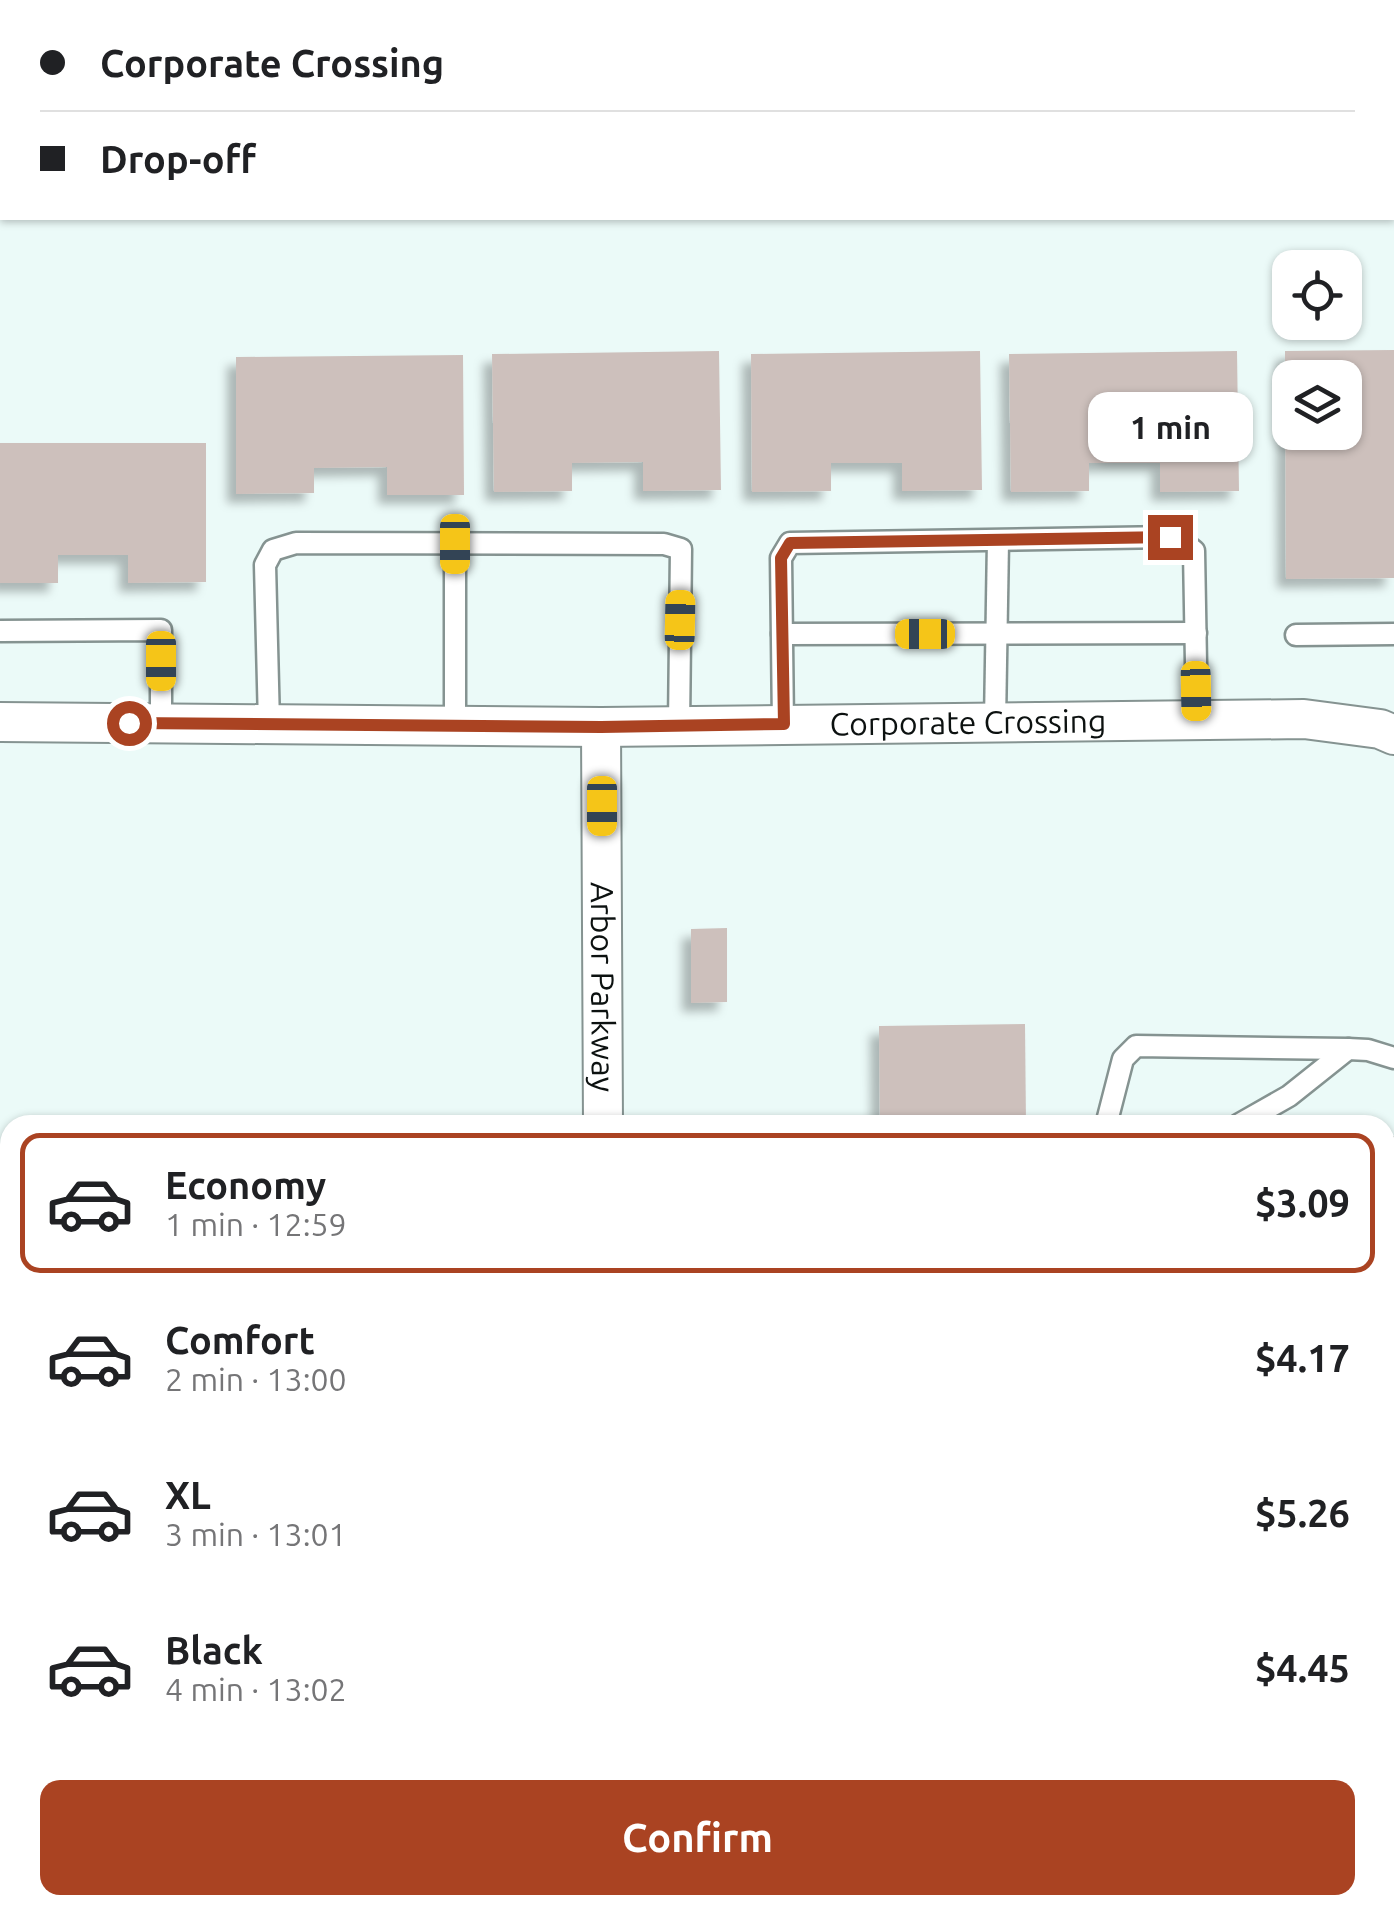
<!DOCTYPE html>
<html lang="en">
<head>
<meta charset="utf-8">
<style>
  :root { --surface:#fff; --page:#f6f6f6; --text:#202124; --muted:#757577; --line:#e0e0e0; --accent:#aa4322 }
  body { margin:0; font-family:Ubuntu,sans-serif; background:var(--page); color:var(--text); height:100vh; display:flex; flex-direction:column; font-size:38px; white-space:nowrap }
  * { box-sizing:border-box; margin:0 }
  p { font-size:32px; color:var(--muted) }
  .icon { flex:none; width:55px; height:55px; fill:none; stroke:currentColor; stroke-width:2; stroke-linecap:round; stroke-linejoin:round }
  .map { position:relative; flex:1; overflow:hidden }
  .sheet { position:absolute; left:0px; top:1115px; width:1395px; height:800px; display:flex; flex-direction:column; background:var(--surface); border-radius:30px 30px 0 0; box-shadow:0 2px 8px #0004 }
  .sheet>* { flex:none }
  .guide { position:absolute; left:0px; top:0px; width:1395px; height:220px; box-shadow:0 2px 8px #0004; display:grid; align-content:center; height:220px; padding:0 40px; background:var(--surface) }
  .fabs { position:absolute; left:1272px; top:250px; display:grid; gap:20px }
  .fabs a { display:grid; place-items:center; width:90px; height:90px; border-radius:20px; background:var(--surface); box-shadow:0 2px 8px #0004; font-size:50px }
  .end { position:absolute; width:45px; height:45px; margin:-22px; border:12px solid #aa4322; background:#fff; box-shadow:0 0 0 5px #fff }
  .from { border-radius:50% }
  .bubble { position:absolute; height:70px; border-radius:20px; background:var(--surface); box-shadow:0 2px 8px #0004; font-size:32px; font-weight:600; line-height:70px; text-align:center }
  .car { position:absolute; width:30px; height:60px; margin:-30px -15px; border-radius:12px; box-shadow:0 0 8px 2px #0007; background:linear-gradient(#f5c518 24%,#345 0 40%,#f5c518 0 76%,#345 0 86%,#f5c518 0) }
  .guide b { display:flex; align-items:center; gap:35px; height:95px; font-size:38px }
  .guide b+b { border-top:2px solid var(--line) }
  .guide i { width:25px; height:25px; background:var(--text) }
  ul { padding:18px 0 0; list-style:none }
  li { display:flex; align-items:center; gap:30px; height:140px; margin:0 20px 15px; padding:0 20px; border:5px solid transparent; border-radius:20px }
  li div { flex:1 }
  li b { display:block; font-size:38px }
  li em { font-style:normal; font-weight:600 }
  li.selected { border-color:var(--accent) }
  li>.icon { width:90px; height:90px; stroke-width:1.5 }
  .action { display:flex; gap:20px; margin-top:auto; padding:20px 40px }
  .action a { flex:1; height:115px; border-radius:20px; background:var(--accent); color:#fff; font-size:40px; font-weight:600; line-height:115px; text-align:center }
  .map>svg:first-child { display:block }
</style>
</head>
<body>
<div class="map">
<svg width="1394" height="1915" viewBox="0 0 1394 1915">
  <defs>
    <filter id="shadow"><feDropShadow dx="-9" dy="9" stdDeviation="5" flood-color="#0004"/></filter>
  </defs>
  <rect width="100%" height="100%" fill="#ebfaf8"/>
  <polygon fill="#81b5af" points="1385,1790 1394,1790 1394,1915 1322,1915 1322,1905 1385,1905"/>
  <g fill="#cdc0bc" fill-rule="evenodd" filter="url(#shadow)">
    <path d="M1394 350V578L1286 579 1285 351ZM1290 378H1345V432H1290Z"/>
    <polygon points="719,351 721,490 643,491 643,462 572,463 572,491 494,492 492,354"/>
    <polygon points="980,351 982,490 902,491 902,463 831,463 831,491 752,492 751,354"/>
    <polygon points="1237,351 1239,491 1160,492 1160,463 1089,463 1089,491 1011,492 1009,354"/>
    <polygon points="463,355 464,495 387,495 387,467 314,468 314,493 236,494 236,357"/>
    <polygon points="0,443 206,443 206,582 128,583 128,555 58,555 58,583 0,583"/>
    <polygon points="727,928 727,1002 691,1003 691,929"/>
    <polygon points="1025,1024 1026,1125 880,1125 879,1026"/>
    <rect x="1385" y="1642" width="9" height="70"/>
  </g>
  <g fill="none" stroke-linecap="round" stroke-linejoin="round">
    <defs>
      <g id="lane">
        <polyline points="0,631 161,630 161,723"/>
        <polyline points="782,634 1196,633"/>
        <polyline points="1296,635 1394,634"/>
        <polyline points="995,722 998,541"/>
        <polyline points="269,724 265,565 273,550 296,543 664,544 681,549 679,726"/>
        <polyline points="455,725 455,544"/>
        <polyline points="783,725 781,558 790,543 1170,537 1183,542 1194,551 1197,720"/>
        <polyline points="1106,1125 1123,1059 1136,1046 1348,1049 1368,1050 1394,1058"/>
        <polyline points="1238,1125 1289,1096 1348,1049"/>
        <polyline points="1385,1459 1394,1458"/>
        <polyline points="1385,1568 1394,1568"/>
      </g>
      <g id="street">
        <path id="s1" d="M0 722 601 727 1304 719 1380 729 1394 735"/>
        <path id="s2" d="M601 727 603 1125"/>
      </g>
      <g id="secondary">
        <polyline points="1385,1185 1394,1166"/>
        <polyline points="1385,1311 1394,1311"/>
        <polyline points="0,1660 10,1654"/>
      </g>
    </defs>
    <use href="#lane" stroke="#859391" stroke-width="25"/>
    <use href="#street" stroke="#859391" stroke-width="42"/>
    <use href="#secondary" stroke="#859391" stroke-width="60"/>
    <use href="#lane" stroke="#fff" stroke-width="20"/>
    <use href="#street" stroke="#fff" stroke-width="38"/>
    <use href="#secondary" stroke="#fff" stroke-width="55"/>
  </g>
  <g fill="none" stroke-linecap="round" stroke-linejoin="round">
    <polyline stroke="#aa4322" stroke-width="12" points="129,723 601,727 784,724 781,558 790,543 1170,537"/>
  </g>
  <g text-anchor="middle" stroke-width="8" stroke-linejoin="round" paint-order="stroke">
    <g font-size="32" fill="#0c1110" stroke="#fff">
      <text dy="11" stroke="none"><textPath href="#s1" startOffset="968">Corporate Crossing</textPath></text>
      <text dy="11" stroke="none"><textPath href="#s2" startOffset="260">Arbor Parkway</textPath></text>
    </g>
  </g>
</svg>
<div class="fabs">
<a><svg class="icon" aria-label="locate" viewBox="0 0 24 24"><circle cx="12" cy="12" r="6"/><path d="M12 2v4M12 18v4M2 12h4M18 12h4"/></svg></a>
<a><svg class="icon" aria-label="layers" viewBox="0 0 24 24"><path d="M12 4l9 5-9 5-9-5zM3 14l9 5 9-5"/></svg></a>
</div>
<i class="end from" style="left:129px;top:723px"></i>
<i class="end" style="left:1170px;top:537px"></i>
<div class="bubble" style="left:1088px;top:392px;width:165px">1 min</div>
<i class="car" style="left:455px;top:544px;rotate:180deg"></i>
<i class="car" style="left:680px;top:620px;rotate:1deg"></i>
<i class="car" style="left:925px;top:634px;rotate:270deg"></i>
<i class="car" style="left:161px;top:661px;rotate:180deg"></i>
<i class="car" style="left:1196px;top:691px;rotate:179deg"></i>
<i class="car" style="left:602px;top:806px;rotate:180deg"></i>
<div class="guide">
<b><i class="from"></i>Corporate Crossing</b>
<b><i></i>Drop-off</b>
</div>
<section class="sheet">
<ul>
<li class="selected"><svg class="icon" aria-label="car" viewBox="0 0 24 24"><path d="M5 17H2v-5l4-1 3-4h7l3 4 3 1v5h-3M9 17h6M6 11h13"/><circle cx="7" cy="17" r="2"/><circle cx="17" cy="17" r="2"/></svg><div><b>Economy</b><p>1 min · 12:59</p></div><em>$3.09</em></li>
<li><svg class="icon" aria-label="car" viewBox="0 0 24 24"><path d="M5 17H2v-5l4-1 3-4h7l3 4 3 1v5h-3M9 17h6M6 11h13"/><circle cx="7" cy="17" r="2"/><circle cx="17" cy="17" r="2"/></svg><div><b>Comfort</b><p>2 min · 13:00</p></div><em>$4.17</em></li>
<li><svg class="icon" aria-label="car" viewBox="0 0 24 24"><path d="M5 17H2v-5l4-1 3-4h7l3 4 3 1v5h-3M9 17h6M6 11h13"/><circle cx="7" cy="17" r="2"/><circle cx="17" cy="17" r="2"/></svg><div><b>XL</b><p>3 min · 13:01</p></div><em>$5.26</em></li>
<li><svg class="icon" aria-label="car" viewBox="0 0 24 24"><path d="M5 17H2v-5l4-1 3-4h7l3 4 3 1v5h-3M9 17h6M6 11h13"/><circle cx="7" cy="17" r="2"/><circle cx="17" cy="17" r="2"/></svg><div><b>Black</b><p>4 min · 13:02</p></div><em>$4.45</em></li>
</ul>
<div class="action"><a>Confirm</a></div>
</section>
</div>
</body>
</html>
